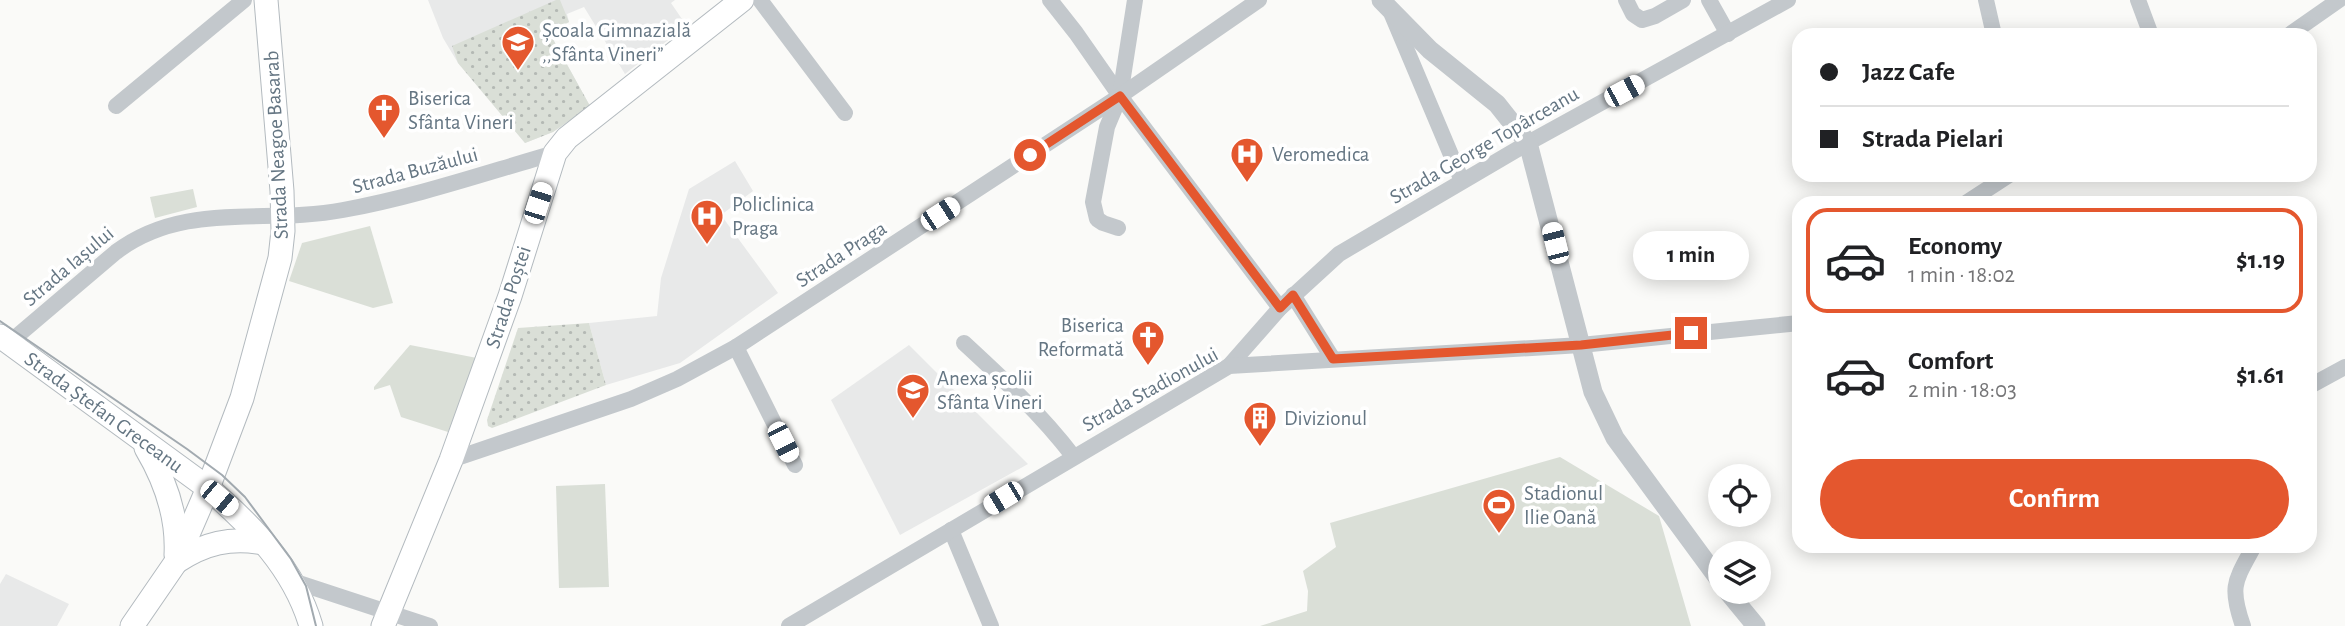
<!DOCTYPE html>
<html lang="en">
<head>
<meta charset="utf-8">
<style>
  :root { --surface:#fff; --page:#f6f6f6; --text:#202124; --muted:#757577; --line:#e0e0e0; --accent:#e4572e }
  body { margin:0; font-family:"Alegreya Sans",sans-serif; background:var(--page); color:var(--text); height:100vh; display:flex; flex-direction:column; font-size:26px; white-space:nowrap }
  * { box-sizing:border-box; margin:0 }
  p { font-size:23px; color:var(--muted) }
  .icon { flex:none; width:38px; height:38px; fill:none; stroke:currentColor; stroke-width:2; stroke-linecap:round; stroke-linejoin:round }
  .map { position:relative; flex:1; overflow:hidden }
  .details { position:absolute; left:1792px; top:196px; width:525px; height:357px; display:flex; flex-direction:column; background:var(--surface); border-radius:21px; box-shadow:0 4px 18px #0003 }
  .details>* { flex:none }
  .hud { position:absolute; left:1792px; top:28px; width:525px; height:154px; border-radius:21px; box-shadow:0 4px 18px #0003; display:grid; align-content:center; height:154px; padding:0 28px; background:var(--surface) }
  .tools { position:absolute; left:1708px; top:464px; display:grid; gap:14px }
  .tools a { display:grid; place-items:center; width:63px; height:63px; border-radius:50%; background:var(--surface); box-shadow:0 4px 18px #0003; font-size:35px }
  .end { position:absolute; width:32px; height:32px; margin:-16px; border:9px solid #e4572e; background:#fff; box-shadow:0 0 0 4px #fff }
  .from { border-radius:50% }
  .bubble { position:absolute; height:49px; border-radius:24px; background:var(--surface); box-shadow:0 4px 18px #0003; font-size:23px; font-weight:700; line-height:49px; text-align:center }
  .car { position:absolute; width:21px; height:42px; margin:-21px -10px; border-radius:9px; box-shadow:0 0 5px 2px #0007; background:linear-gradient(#fff 24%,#345 0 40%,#fff 0 76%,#345 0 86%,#fff 0) }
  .hud b { display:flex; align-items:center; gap:24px; height:66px; font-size:26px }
  .hud b+b { border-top:2px solid var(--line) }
  .hud i { width:18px; height:18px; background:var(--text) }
  ul { padding:12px 0 0; list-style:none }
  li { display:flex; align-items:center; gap:21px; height:105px; margin:0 14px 10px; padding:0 14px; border:4px solid transparent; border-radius:21px }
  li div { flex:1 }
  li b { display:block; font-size:26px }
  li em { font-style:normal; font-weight:700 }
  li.selected { border-color:var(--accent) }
  li>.icon { width:63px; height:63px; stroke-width:1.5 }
  .action { display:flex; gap:14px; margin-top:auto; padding:14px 28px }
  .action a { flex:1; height:80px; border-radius:42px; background:var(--accent); color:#fff; font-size:28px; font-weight:700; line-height:80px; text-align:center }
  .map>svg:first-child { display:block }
</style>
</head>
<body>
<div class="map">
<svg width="2345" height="626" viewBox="0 0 2345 626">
  <defs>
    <pattern id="park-dots" width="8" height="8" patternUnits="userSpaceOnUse" patternTransform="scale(1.75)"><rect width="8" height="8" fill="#dadfd7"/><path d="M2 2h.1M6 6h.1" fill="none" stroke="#b4b9b4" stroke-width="1.8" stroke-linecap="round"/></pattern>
  </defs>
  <rect width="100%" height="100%" fill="#fafaf8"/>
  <g fill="#e8e9e9">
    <polygon points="428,0 675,0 671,3 684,22 671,33 672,37 625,74 584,7 567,14 569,22 549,32 590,106 553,132 525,143 458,63 443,38"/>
    <polygon points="735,161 753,191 721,215 778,293 680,363 606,385 589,323 657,316 661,278 689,189"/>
    <polygon points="909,345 1028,464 900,535 831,400"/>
    <polygon points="6,574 69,604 57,626 0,626 0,584"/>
  </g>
  <g fill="url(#park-dots)">
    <polygon points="556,0 560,0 569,22 549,32 590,106 553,132 525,143 458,63 452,46"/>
    <polygon points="589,323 606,385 492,428 488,426 487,420 518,328"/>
  </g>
  <g fill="#dadfd7">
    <polygon points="193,189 197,207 155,218 150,197"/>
    <polygon points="370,226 393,303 373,308 289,281 302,243"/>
    <polygon points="410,345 477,358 448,432 401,417 390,385 374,390 374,387"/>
    <polygon points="1560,457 1659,516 1691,626 1260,626 1307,611 1308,591 1303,571 1336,547 1330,523"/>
    <polygon points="605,484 609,587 559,588 556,486"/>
  </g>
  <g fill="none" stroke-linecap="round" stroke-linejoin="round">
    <defs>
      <g id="secondary">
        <path d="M0 336 208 488C252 526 294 568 311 626"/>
        <path d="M146 448C165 480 178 517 176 555"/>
        <path d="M176 562C205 543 230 537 264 543"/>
        <polyline points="132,626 176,562 208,488 242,398 280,258 283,231 282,191 266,0"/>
        <polyline points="383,626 451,460 510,296 555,153 567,138 742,0"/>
      </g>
    </defs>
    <use href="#secondary" stroke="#b3babf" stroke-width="25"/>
    <g stroke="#c3c8cc" stroke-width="16">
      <polyline points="760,0 845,113"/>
      <polyline points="1050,0 1076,33 1120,96 1280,308"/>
      <polyline points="1626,0 1633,14 1642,20 1655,16 1683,0"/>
      <polyline points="1709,0 1728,34"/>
      <polyline points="1986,0 1994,35"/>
      <polyline points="2138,0 2151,35"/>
      <polyline points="1392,15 1462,181"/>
      <polyline points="2289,35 2339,0"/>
      <polyline points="116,106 244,0"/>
      <polyline points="1966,203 2009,175"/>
      <polyline points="1118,228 1103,223 1097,219 1093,202 1107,127 1120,96 1135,0"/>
      <polyline points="1293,295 1333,359"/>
      <path d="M10 342 116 252C185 200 266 225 343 210 415 197 485 173 555 153"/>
      <path d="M964 343C1003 379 1041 414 1073 456"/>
      <polyline points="736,347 795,465"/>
      <polyline points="1229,366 1280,308 1339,254 1528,143 1788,0"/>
      <polyline points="2310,386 2345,367"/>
      <polyline points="451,460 631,399 677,379 736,347 1120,96 1259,0"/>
      <polyline points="951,530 991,626"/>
      <polyline points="293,581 430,626"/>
      <polyline points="789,626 1229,366 1581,345 1799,323"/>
      <path d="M2243 626C2229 586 2235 581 2254 546"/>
    </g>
    <g stroke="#c3c8cc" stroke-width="19">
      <polyline points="1381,0 1430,50 1497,104 1528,143 1593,392 1615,438 1720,581"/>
      <polyline points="1728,592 1756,626"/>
    </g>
    <use href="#secondary" stroke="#fff" stroke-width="23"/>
    <polyline stroke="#a2aab0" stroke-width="2" points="0,321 187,449 222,475 245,497 291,559 306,586 316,626"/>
  </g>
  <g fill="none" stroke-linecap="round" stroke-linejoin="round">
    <polyline stroke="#e4572e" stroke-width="9" points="1030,155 1120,96 1280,308 1293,295 1333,359 1581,345 1691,333"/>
  </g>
  <defs>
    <symbol id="school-pin" viewBox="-11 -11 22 30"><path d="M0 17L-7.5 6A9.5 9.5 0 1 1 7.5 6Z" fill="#e4572e" stroke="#fff"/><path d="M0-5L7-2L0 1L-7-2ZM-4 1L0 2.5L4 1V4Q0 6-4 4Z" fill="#fff"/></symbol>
    <symbol id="church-pin" viewBox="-11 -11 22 30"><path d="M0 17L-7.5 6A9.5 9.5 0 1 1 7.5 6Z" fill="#e4572e" stroke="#fff"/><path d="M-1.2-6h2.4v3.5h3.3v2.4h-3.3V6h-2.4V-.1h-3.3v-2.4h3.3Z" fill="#fff"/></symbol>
    <symbol id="hospital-pin" viewBox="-11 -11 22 30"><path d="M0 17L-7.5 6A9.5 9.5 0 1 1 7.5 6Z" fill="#e4572e" stroke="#fff"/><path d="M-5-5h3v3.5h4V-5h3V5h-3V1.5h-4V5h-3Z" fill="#fff"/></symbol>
    <symbol id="building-pin" viewBox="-11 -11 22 30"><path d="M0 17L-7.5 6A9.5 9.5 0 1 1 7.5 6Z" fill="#e4572e" stroke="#fff"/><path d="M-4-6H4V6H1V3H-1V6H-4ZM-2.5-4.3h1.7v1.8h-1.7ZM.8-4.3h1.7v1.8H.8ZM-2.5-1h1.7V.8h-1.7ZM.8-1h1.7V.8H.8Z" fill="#fff"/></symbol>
    <symbol id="stadium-pin" viewBox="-11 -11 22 30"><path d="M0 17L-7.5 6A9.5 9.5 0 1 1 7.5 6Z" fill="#e4572e" stroke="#fff"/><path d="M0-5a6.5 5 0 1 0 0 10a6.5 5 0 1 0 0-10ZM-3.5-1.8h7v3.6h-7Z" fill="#fff"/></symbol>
  </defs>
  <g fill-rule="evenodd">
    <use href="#school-pin" x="499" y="23" width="38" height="52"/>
    <use href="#church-pin" x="365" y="91" width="38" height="52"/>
    <use href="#hospital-pin" x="1228" y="135" width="38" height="52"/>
    <use href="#hospital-pin" x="688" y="197" width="38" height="52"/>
    <use href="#church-pin" x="1129" y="318" width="38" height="52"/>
    <use href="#school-pin" x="894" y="371" width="38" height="52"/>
    <use href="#building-pin" x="1241" y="399" width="38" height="52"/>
    <use href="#stadium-pin" x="1480" y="486" width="38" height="52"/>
  </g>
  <g text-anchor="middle" stroke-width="7" stroke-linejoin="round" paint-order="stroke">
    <g font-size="21" fill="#657683" stroke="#fff" text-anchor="start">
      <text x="542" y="37">Școala Gimnazială<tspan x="542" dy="24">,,Sfânta Vineri”</tspan></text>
      <text x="408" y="105">Biserica<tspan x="408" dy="24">Sfânta Vineri</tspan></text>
      <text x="1272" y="161">Veromedica</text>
      <text x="732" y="211">Policlinica<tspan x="732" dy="24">Praga</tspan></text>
      <text x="1124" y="332" text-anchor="end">Biserica<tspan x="1124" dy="24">Reformată</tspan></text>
      <text x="937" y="385">Anexa școlii<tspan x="937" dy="24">Sfânta Vineri</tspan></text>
      <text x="1284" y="425">Divizionul</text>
      <text x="1524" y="500">Stadionul<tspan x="1524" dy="24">Ilie Oană</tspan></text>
    </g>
    <g font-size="21" fill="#657683" stroke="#fff">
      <text transform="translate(276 145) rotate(-93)" y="7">Strada Neagoe Basarab</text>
      <text transform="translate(1484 145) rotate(-30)" y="7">Strada George Topârceanu</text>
      <text transform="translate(415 170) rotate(-15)" y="7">Strada Buzăului</text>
      <text transform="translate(841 254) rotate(-33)" y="7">Strada Praga</text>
      <text transform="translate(68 266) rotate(-40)" y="7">Strada Iașului</text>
      <text transform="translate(508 297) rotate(-72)" y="7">Strada Poștei</text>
      <text transform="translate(1150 389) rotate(-29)" y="7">Strada Stadionului</text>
      <text transform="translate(104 412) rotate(36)" y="7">Strada Ștefan Greceanu</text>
    </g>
  </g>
</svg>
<div class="tools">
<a><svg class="icon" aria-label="locate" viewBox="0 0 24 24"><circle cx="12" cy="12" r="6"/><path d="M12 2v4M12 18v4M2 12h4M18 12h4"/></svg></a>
<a><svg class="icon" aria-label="layers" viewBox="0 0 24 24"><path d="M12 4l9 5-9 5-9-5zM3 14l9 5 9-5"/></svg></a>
</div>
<i class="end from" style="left:1030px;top:155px"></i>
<i class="end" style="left:1691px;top:333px"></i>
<div class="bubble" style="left:1633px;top:231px;width:116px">1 min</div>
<i class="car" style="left:1624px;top:91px;rotate:62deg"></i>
<i class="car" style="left:538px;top:203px;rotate:18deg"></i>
<i class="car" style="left:940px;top:214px;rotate:57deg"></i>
<i class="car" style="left:1555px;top:243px;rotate:346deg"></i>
<i class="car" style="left:783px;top:442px;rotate:153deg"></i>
<i class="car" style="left:219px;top:498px;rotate:130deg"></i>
<i class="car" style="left:1003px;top:498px;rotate:239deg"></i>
<div class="hud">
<b><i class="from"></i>Jazz Cafe</b>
<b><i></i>Strada Pielari</b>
</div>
<section class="details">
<ul>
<li class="selected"><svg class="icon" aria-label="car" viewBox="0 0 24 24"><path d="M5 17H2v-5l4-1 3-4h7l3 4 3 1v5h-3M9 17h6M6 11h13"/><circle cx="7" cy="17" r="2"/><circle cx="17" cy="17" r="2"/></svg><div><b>Economy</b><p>1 min · 18:02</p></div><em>$1.19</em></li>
<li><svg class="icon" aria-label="car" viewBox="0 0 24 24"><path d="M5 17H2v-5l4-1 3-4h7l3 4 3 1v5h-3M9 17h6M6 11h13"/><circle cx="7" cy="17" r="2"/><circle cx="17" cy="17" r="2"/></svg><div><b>Comfort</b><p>2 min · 18:03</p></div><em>$1.61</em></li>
</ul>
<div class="action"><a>Confirm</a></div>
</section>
</div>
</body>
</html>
